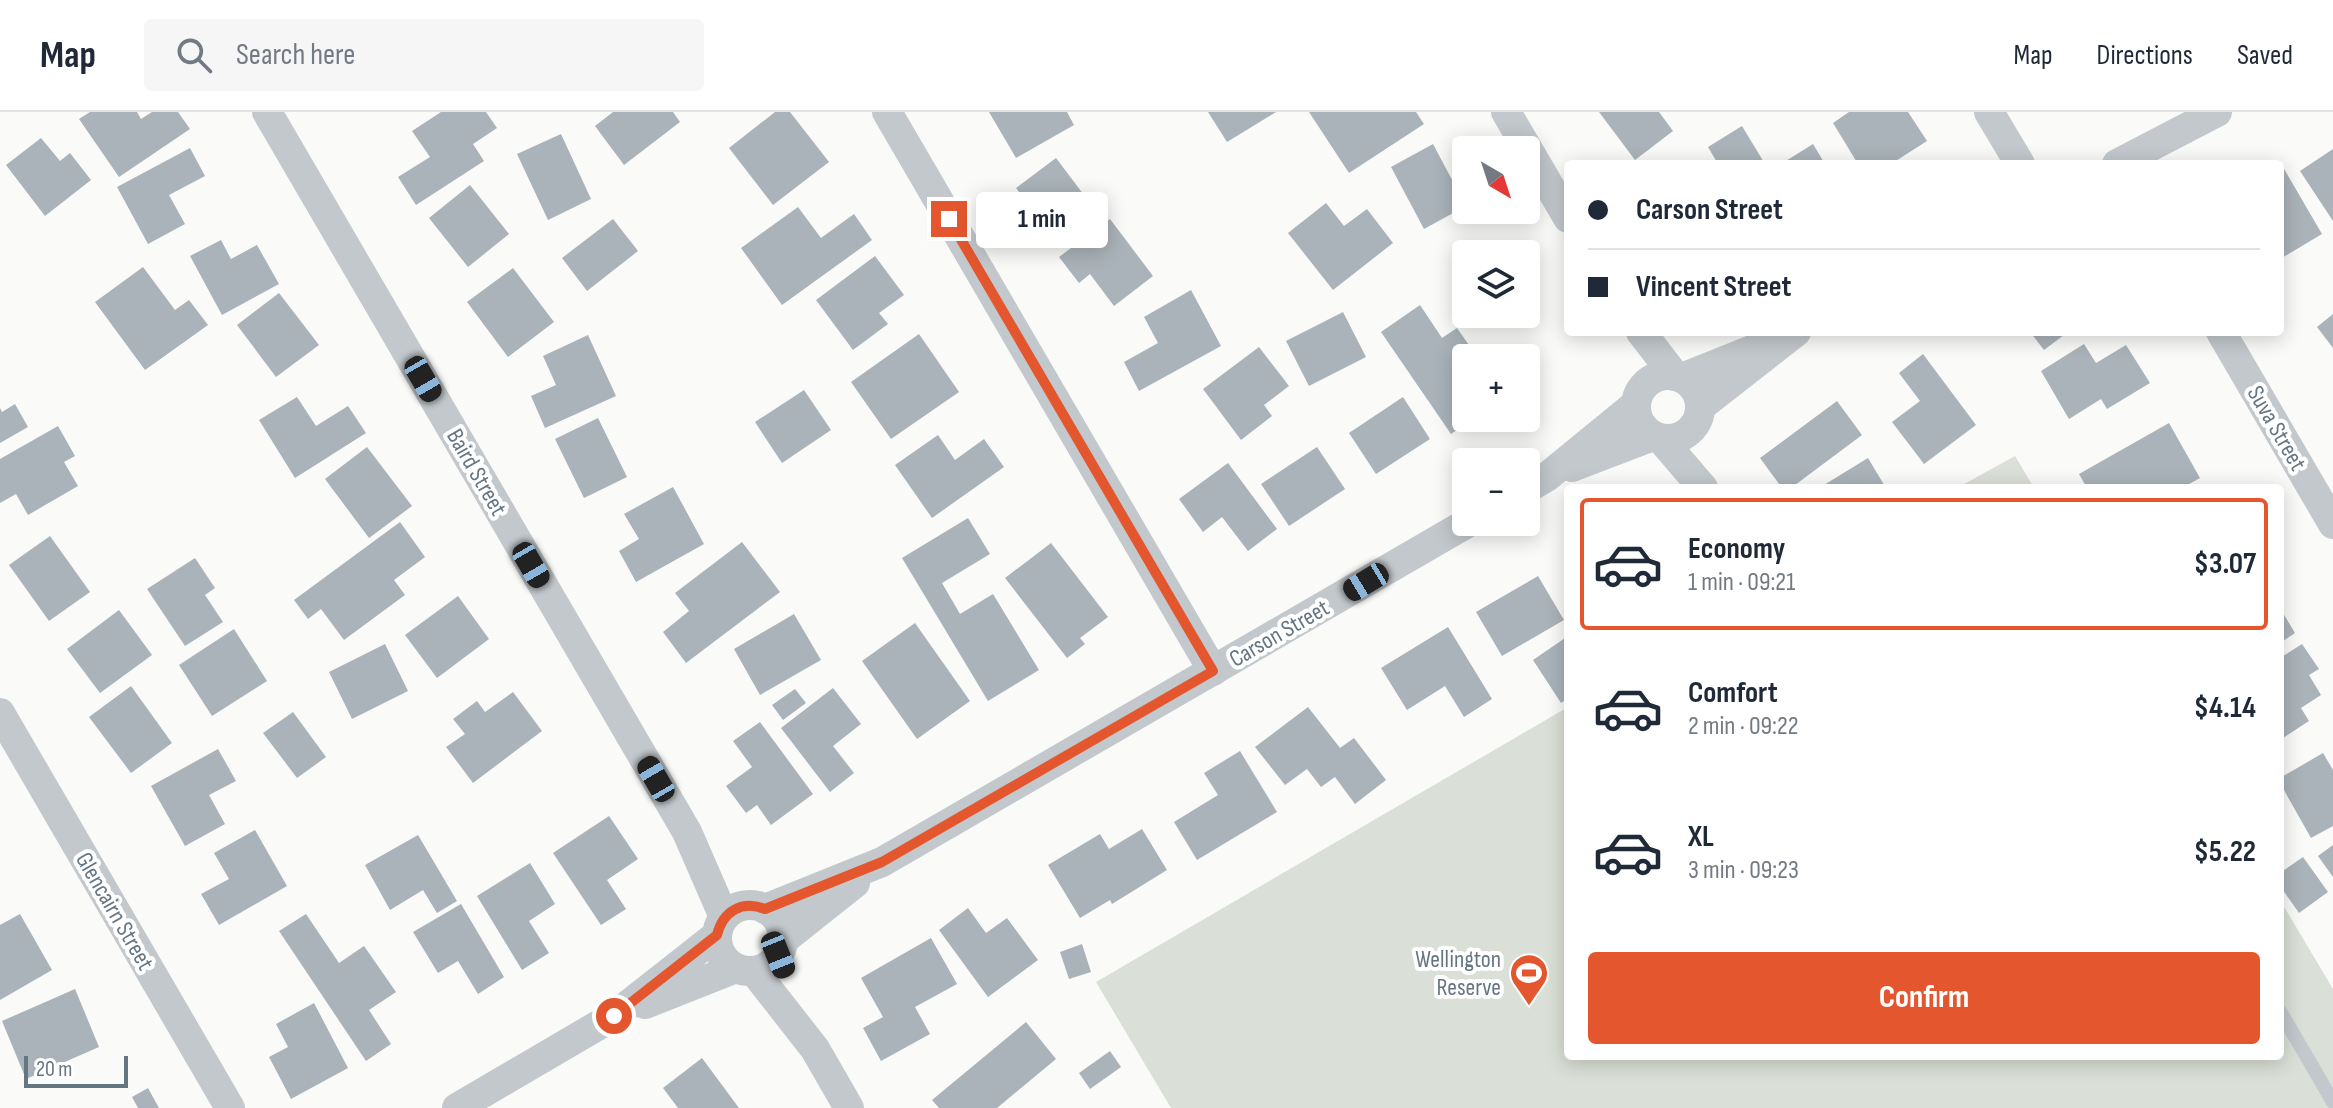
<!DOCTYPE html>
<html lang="en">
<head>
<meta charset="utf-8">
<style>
  :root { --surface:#fff; --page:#f6f6f7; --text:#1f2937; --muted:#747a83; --line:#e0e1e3; --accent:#e4572e }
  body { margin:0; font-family:"Sofia Sans Condensed",sans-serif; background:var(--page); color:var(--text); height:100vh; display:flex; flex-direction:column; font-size:30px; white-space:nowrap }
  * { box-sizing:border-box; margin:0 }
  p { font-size:26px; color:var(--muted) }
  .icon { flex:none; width:44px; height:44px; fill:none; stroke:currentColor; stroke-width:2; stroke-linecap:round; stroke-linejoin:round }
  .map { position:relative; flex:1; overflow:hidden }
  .drawer { position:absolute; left:1564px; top:372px; width:720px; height:576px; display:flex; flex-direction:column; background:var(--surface); border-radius:8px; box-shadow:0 4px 20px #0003 }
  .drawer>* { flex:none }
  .top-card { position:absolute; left:1564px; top:48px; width:720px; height:176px; border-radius:8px; box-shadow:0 4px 20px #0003; display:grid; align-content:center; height:176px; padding:0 24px; background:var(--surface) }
  .needle { width:52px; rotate:141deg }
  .tools { position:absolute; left:1452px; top:24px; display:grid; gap:16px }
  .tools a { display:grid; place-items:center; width:88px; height:88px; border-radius:8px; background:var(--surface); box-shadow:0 4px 20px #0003; font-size:40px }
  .scale { position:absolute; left:24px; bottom:20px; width:104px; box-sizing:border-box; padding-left:8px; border:4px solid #657683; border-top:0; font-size:22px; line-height:28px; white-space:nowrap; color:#657683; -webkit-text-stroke:6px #fff; paint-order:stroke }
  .end { position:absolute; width:36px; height:36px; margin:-18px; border:10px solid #e4572e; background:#fff; box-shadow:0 0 0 4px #fff }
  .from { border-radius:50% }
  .bubble { position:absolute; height:56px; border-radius:8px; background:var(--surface); box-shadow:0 4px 20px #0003; font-size:26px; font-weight:700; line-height:56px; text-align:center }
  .car { position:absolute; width:24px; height:48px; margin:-24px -12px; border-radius:10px; box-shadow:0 0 6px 2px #0007; background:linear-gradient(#222 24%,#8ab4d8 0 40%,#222 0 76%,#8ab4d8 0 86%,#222 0) }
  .top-card b { display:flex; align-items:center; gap:28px; height:76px; font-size:30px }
  .top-card b+b { border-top:2px solid var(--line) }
  .top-card i { width:20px; height:20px; background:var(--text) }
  ul { padding:14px 0 0; list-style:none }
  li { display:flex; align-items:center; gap:24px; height:132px; margin:0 16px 12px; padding:0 8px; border:4px solid transparent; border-radius:8px }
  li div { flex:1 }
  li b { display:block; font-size:30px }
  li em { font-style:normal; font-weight:700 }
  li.active { border-color:var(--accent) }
  li>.icon { width:72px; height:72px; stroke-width:1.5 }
  .cta { display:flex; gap:16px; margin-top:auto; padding:16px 24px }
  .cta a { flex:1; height:92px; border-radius:8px; background:var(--accent); color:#fff; font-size:32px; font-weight:700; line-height:92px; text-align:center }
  header { display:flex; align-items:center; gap:48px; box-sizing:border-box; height:112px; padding:0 40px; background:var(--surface); border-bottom:2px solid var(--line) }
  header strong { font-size:38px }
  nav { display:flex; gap:44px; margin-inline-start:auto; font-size:28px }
  .search { width:560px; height:72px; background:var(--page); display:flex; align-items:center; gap:20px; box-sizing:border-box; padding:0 28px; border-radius:8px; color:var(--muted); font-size:30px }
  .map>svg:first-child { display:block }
</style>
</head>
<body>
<header>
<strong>Map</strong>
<div class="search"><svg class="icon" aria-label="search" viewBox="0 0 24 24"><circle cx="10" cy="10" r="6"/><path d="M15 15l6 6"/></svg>Search here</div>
<nav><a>Map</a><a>Directions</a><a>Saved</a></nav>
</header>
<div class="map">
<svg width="2333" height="996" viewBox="0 0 2333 996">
  <rect width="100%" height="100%" fill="#fafaf8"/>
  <g fill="#dadfd7">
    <polygon points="2015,344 2034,376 1957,376"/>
    <polygon points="1568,595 1568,944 2280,944 2280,788 2333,877 2333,996 1171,996 1096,870"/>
  </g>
  <g fill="#aab3b9">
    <polygon points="90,0 137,0 141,7 152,0 178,0 190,17 119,65 79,7"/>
    <polygon points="441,0 486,0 497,16 473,32 484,49 416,93 398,65 430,45 412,19"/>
    <polygon points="613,0 673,0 680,10 624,53 595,14"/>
    <polygon points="775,0 790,0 829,50 773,93 729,36"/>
    <polygon points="989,0 1067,0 1074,13 1016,46"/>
    <polygon points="1208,0 1276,0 1227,30"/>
    <polygon points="1309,0 1416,0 1424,12 1349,61"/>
    <polygon points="1599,0 1659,0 1673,19 1635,48"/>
    <polygon points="1849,0 1908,0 1927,29 1891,52 1858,52 1833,11"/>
    <polygon points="1742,14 1765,52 1718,52 1708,35"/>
    <polygon points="561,22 591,87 548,108 517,42"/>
    <polygon points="41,26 60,49 70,41 91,68 45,104 6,53"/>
    <polygon points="1433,32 1466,94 1424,117 1391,55"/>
    <polygon points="1813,32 1825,52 1781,52"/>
    <polygon points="190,36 205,64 169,83 185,112 148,132 117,75"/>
    <polygon points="2333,37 2333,109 2300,59"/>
    <polygon points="1056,46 1096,99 1055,129 1016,76"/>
    <polygon points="2280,50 2322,122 2280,147"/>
    <polygon points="470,73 509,122 468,155 429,106"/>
    <polygon points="1326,91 1344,114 1367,97 1393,131 1333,178 1288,121"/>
    <polygon points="798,95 821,126 854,102 872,128 782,193 741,136"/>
    <polygon points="613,107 638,139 587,179 562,146"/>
    <polygon points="1110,107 1153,164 1114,194 1090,162 1079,171 1059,145"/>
    <polygon points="221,128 231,147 257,133 279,172 222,203 190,144"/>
    <polygon points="875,144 904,183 879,201 888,212 853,238 816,188"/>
    <polygon points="143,155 175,198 189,188 208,213 145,258 95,190"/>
    <polygon points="513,156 554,210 508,245 467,190"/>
    <polygon points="1191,178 1221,234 1139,279 1124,250 1158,231 1144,205"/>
    <polygon points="279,181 319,233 276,265 237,213"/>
    <polygon points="1420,193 1442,226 1457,216 1478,246 1466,246 1466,262 1453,271 1466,290 1466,306 1475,306 1451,322 1381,220"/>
    <polygon points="1343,200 1366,245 1309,274 1286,229"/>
    <polygon points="2333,202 2333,236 2317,215"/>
    <polygon points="2030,220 2068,220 2044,238"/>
    <polygon points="919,222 959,280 891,327 851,270"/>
    <polygon points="588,223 616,284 545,316 531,284 556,273 543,244"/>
    <polygon points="2084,232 2096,251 2126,233 2150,271 2107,297 2101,287 2069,307 2041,259"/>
    <polygon points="1259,235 1289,274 1264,293 1272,304 1241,328 1203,277"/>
    <polygon points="1923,242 1976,313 1924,352 1892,310 1920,289 1899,261"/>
    <polygon points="804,278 831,318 782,351 755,310"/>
    <polygon points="297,285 316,314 348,294 366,321 295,366 259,308"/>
    <polygon points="1403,285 1430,327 1376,362 1349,321"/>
    <polygon points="1837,289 1862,323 1791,376 1782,376 1760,346"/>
    <polygon points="15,292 28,315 0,331 0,296 2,300"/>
    <polygon points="598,306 627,365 584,386 555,327"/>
    <polygon points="2169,311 2200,366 2182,376 2087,376 2079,362"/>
    <polygon points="58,314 75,344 64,350 78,374 28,403 16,382 0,391 0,347"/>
    <polygon points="938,323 955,348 984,327 1004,355 932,406 895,353"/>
    <polygon points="367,335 412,394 369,426 325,367"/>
    <polygon points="1317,335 1345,377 1289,414 1261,372"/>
    <polygon points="1868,346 1886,376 1819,376"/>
    <polygon points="1228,351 1277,417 1248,439 1222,405 1203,420 1179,387"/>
    <polygon points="673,375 704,432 636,470 619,439 639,427 624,402"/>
    <polygon points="968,406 990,442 942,471 960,502 993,482 1039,558 988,589 902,446"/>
    <polygon points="400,410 425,445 394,468 405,483 344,528 321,497 308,507 294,488"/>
    <polygon points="50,424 90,480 49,509 9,453"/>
    <polygon points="742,430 780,480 686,551 663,520 689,499 675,481"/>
    <polygon points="1051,431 1108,505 1080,526 1085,532 1067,546 1005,466"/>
    <polygon points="195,446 215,476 205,483 223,510 185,534 147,477"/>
    <polygon points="1538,464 1564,508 1502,544 1476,500"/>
    <polygon points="458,484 489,527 437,566 405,523"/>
    <polygon points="2280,496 2295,521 2280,531"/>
    <polygon points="119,498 152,543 100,581 67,537"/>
    <polygon points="794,502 821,548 760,583 734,537"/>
    <polygon points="915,511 970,589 917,627 862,549"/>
    <polygon points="1448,515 1492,587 1464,605 1445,574 1407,598 1381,556"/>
    <polygon points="234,517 267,569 212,604 179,553"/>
    <polygon points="1568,524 1568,586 1561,591 1533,548"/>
    <polygon points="385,532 408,579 352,607 329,560"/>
    <polygon points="2302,532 2319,557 2309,563 2321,583 2301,596 2309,609 2280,628 2280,546"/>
    <polygon points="131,574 172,631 131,661 89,605"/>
    <polygon points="833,576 861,612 833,634 854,661 830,680 781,616"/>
    <polygon points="795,577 806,591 783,608 772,593"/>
    <polygon points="513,580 542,619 473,671 446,635 465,622 453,607 477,589 485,600"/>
    <polygon points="1308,595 1340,636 1354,626 1386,668 1355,692 1335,665 1321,675 1307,657 1285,673 1255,635"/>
    <polygon points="293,600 326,645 297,666 263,621"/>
    <polygon points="760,610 813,682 771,713 757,693 746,701 726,674 752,655 733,629"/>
    <polygon points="218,637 236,669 209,683 225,712 185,734 151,674"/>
    <polygon points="1240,639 1277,700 1197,748 1174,710 1218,683 1204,661"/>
    <polygon points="2323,641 2333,658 2333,714 2311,726 2280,671 2280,666"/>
    <polygon points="609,704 638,747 607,768 626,797 601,813 553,741"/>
    <polygon points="1142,717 1167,758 1112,792 1110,788 1080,806 1048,753 1100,722 1109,737"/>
    <polygon points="255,718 287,774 219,813 201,782 229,767 214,741"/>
    <polygon points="418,723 457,789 437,801 423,778 390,798 365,753"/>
    <polygon points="2333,733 2333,765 2318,744"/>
    <polygon points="2303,745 2328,780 2299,801 2280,774 2280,761"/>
    <polygon points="530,751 555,792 529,809 549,841 522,858 477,784"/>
    <polygon points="461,792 504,865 478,882 458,849 438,861 413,820"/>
    <polygon points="968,796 986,821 1007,806 1038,848 988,885 939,818"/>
    <polygon points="20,802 52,858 0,888 0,813"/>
    <polygon points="306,802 339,851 364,834 396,880 369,898 391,932 366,949 279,819"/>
    <polygon points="931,826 957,872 915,895 930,922 881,949 863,916 883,905 861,866"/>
    <polygon points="1082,832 1091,860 1069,867 1060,840"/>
    <polygon points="75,877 99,935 26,967 2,909"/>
    <polygon points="314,891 348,956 291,987 269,945 288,935 276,912"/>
    <polygon points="1026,910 1056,947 997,996 939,996 932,988"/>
    <polygon points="1110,939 1121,955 1090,977 1079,961"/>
    <polygon points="702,946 739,996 678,996 663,976"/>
    <polygon points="148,976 159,996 138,996 132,985"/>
  </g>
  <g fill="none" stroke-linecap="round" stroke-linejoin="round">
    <polyline stroke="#c3c8cc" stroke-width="14" points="2280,899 2333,990"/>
    <g stroke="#c3c8cc" stroke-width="30">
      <polyline points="267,0 687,720 724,805"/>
      <polyline points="887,0 1213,559"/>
      <polyline points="1506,0 1568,106"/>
      <polyline points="1989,0 2020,52"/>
      <polyline points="2117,52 2217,0"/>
      <polyline points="1641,220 1675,264"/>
      <polyline points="2221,220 2333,412"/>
      <circle cx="1668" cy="295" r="32"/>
      <polyline points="1682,266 1762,234"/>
      <polyline points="1700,295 1796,220"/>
      <polyline points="1661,327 1703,376"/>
      <polyline points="1572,355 1653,324"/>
      <polyline points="1526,377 1548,364 1636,292"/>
      <polyline points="0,601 230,996"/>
      <circle cx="750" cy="826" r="33"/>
      <polyline points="765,797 882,750 1469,410"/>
      <polyline points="782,829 855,771"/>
      <polyline points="754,859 815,937 849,996"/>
      <polyline points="645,892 736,856"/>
      <polyline points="457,996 614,904 717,823"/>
    </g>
  </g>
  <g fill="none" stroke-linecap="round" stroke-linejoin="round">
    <path stroke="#e4572e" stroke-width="10" d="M614 904 717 823C723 799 742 788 765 797L882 750 1213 559 949 107"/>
  </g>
  <defs>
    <symbol id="stadium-pin" viewBox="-11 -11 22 30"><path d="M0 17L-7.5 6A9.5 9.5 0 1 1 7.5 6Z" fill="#e4572e" stroke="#fff"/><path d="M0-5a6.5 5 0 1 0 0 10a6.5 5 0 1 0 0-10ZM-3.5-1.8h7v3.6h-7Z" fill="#fff"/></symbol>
  </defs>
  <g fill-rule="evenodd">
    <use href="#stadium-pin" x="1507" y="839" width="44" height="60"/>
  </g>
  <g text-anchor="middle" stroke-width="8" stroke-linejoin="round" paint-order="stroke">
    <g font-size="24" fill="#657683" stroke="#fff">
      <text transform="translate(2277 316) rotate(60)" y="8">Suva Street</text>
      <text transform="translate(477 360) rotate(60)" y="8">Baird Street</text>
      <text transform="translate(1279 521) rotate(-30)" y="8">Carson Street</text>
      <text transform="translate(115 799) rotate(60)" y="8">Glencairn Street</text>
    </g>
    <g font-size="24" fill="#657683" stroke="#fff" text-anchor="end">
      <text x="1501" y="855">Wellington<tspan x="1501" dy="28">Reserve</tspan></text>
    </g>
  </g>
</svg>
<div class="tools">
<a><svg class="needle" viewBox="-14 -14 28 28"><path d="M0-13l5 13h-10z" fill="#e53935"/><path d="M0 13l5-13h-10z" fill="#747a83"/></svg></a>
<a><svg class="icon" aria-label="layers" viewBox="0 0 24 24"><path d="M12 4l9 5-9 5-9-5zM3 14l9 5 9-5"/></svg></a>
<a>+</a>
<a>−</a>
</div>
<div class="scale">20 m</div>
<i class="end from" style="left:614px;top:904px"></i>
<i class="end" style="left:949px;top:107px"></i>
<div class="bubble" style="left:976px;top:80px;width:132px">1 min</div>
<i class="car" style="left:423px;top:267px;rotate:150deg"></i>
<i class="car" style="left:531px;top:453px;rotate:150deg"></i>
<i class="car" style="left:1366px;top:470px;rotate:239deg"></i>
<i class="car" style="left:656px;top:667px;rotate:330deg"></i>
<i class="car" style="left:778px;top:843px;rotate:158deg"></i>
<div class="top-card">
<b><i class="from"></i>Carson Street</b>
<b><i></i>Vincent Street</b>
</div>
<section class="drawer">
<ul>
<li class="active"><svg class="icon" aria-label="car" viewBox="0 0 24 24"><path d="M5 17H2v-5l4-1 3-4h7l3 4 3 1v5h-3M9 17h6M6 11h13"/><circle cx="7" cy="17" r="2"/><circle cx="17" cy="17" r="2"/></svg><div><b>Economy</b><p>1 min · 09:21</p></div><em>$3.07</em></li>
<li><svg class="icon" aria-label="car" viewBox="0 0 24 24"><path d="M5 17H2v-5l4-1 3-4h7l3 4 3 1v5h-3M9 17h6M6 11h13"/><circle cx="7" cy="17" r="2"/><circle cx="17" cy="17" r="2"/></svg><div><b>Comfort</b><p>2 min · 09:22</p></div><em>$4.14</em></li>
<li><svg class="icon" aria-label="car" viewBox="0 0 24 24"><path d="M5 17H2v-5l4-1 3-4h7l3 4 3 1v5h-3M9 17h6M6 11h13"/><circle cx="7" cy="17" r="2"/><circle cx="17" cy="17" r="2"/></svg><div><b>XL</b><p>3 min · 09:23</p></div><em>$5.22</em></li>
</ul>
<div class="cta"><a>Confirm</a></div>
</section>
</div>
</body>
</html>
